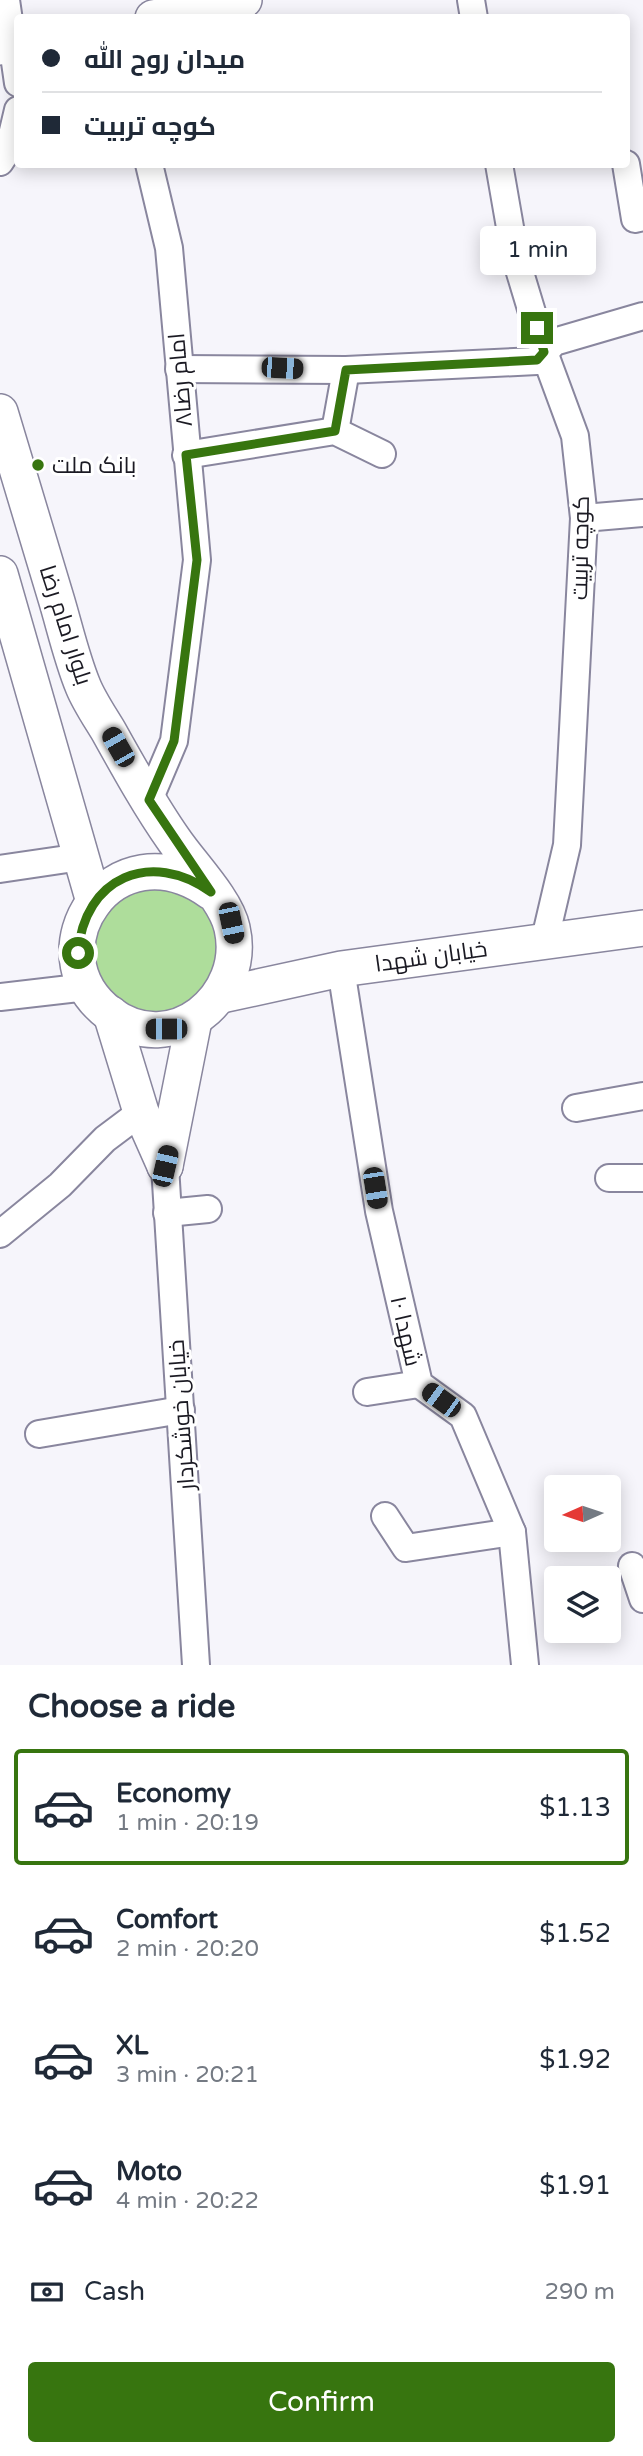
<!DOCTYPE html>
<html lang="en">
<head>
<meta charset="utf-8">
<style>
  :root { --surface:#fff; --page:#f2f2f3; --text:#1f2937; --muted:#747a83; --line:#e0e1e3; --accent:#37750f }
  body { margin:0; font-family:"Varela Round",Cairo,sans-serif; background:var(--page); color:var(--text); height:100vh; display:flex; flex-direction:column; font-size:26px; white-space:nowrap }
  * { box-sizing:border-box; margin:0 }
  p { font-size:23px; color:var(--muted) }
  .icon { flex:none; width:38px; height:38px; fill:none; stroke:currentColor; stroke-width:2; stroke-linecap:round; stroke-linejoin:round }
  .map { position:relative; height:1665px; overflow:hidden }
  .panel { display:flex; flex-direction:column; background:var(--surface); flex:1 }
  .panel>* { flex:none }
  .guide { position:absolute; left:14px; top:14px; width:616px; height:154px; border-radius:7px; box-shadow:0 4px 18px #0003; display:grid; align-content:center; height:154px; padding:0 28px; background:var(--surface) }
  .needle { width:46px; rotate:267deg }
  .buttons { position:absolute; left:544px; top:1475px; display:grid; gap:14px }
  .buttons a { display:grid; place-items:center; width:77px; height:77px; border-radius:7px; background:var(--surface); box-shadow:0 4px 18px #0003; font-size:35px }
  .end { position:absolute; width:32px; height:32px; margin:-16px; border:9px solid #37750f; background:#fff; box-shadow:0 0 0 4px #fff }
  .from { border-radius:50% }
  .bubble { position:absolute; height:49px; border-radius:7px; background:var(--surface); box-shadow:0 4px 18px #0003; font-size:23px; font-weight:600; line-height:49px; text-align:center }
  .car { position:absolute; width:21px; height:42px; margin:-21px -10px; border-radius:9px; box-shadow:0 0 5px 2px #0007; background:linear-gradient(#222 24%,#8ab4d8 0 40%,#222 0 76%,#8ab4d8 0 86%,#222 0) }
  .guide b { display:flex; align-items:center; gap:24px; height:66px; font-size:26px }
  .guide b+b { border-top:2px solid var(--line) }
  .guide i { width:18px; height:18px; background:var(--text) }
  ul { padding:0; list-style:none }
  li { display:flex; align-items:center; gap:21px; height:116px; margin:0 14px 10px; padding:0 14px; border:4px solid transparent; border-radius:7px }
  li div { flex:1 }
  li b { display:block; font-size:26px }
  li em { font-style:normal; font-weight:600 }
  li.active { border-color:var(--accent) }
  li>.icon { width:63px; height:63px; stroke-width:1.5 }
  h2 { padding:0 28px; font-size:32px; line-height:84px }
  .pay { display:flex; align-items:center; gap:18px; height:77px; padding:0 28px; font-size:26px }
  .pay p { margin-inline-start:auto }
  .primary-button { display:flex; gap:14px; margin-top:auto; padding:14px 28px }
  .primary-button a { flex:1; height:80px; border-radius:7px; background:var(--accent); color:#fff; font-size:28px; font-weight:600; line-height:80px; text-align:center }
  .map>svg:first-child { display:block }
</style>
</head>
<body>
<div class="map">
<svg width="643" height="1665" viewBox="0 0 643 1665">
  <rect width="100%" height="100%" fill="#f6f5fb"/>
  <polygon fill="#aedd9b" points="137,881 202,896 225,958 186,1012 140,1017 102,993 89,927"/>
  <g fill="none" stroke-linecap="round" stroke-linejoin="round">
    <defs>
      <g id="minor">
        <polyline points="6,0 18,83"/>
        <polyline points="471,0 474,18"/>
        <polyline points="0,162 9,148 18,110"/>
        <polyline points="499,164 515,256 544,352 575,436 584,518 567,845 545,939"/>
        <polyline points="626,164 635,219 643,217"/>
        <polyline points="179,369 346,370 537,361 554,342 643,316"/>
        <polyline points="335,431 346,370"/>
        <polyline points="186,455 335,431 382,454"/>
        <polyline points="584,518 643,513"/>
        <polyline points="149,800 174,741 197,560 169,248 149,164"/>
        <polyline points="0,869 81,857"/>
        <polyline points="341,969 379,1211 419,1384 463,1416 512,1532 525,1665"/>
        <polyline points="0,997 87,987"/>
        <polyline points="576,1108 643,1096"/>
        <polyline points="165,1166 196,1665"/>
        <polyline points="609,1178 643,1178"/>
        <polyline points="167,1213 208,1209"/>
        <polyline points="0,1234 60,1185 105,1139 141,1112"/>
        <polyline points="367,1392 419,1384"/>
        <polyline points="39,1434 181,1410"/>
        <polyline points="385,1516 406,1548 512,1532"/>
        <polyline points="632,1566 643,1599"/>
      </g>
      <g id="major">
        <polyline points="153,18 244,0"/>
        <polyline points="0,47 18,43"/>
        <path d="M0 412C18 473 37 534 55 595 64 624 71 657 83 686 89 701 100 717 109 732 129 768 150 806 174 840 191 865 226 900 232 928 248 997 172 1060 110 1014 28 952 113 822 211 892"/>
        <polyline points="0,574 94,902"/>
        <polyline points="222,995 341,969 643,928"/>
        <polyline points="111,1014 141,1112 165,1166"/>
        <polyline points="165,1166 194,1020"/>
      </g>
    </defs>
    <use href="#minor" stroke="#89869e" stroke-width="30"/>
    <use href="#major" stroke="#89869e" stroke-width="38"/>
    <use href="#minor" stroke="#fff" stroke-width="26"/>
    <use href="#major" stroke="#fff" stroke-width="35"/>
  </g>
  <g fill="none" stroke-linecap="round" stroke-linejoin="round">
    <path stroke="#37750f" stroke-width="9" d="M78 953C84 877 151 849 211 892L149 800 174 741 197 560 186 455 335 431 346 370 537 360 544 352 537 328"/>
  </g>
  <circle fill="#37750f" stroke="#fff" stroke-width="2.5" cx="38" cy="465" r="7"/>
  <g text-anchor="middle" stroke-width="6" stroke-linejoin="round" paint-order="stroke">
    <g font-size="23" fill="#1b1a23" stroke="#fff">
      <text transform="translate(180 380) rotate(-95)" y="8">۸امام رضا</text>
      <text transform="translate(580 548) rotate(-89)" y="8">کوچه تربیت</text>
      <text transform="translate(66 625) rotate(72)" y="8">بلوار امام رضا</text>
      <text transform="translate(431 956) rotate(-8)" y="8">خیابان شهدا</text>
      <text transform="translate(406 1331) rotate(77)" y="8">شهدا ۱۰</text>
      <text transform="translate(181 1415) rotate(-94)" y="8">خیابان خوشکردار</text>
    </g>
    <g font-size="23" fill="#1b1a23" stroke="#fff" text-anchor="start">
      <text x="52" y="473">بانک ملت</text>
    </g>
  </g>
</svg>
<div class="buttons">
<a><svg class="needle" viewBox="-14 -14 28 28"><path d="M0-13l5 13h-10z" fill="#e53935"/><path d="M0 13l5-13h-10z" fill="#747a83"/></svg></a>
<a><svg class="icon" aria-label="layers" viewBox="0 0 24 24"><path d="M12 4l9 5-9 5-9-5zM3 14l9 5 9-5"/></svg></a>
</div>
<i class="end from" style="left:78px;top:953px"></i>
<i class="end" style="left:537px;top:328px"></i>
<div class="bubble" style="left:480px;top:226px;width:116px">1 min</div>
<i class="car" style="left:282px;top:368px;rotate:93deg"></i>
<i class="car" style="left:118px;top:747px;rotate:330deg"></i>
<i class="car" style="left:231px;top:923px;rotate:168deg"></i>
<i class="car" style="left:166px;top:1029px;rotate:270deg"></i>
<i class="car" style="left:165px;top:1166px;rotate:13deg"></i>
<i class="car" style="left:375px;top:1188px;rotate:171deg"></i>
<i class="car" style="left:441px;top:1400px;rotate:306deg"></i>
<div class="guide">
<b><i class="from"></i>میدان روح الله</b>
<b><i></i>کوچه تربیت</b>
</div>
</div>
<section class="panel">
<h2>Choose a ride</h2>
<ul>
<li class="active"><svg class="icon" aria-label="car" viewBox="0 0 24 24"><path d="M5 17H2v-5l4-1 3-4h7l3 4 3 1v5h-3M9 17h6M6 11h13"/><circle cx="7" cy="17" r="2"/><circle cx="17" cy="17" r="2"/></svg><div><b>Economy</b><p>1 min · 20:19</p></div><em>$1.13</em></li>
<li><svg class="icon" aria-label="car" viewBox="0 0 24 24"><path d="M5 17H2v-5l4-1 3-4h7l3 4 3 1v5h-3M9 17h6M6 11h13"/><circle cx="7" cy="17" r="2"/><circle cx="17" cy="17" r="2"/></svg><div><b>Comfort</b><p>2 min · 20:20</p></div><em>$1.52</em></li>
<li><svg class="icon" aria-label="car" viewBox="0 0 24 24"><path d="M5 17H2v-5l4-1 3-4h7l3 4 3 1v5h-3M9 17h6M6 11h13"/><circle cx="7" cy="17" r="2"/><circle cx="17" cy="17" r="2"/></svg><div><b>XL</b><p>3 min · 20:21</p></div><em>$1.92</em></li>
<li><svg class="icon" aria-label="car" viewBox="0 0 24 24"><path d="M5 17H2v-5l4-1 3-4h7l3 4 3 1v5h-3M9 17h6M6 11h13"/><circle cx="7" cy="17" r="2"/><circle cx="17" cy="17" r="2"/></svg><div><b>Moto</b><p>4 min · 20:22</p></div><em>$1.91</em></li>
</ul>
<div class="pay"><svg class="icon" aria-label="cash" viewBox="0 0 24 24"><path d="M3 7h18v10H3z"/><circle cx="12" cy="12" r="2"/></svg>Cash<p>290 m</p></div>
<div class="primary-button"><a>Confirm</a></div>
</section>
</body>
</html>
